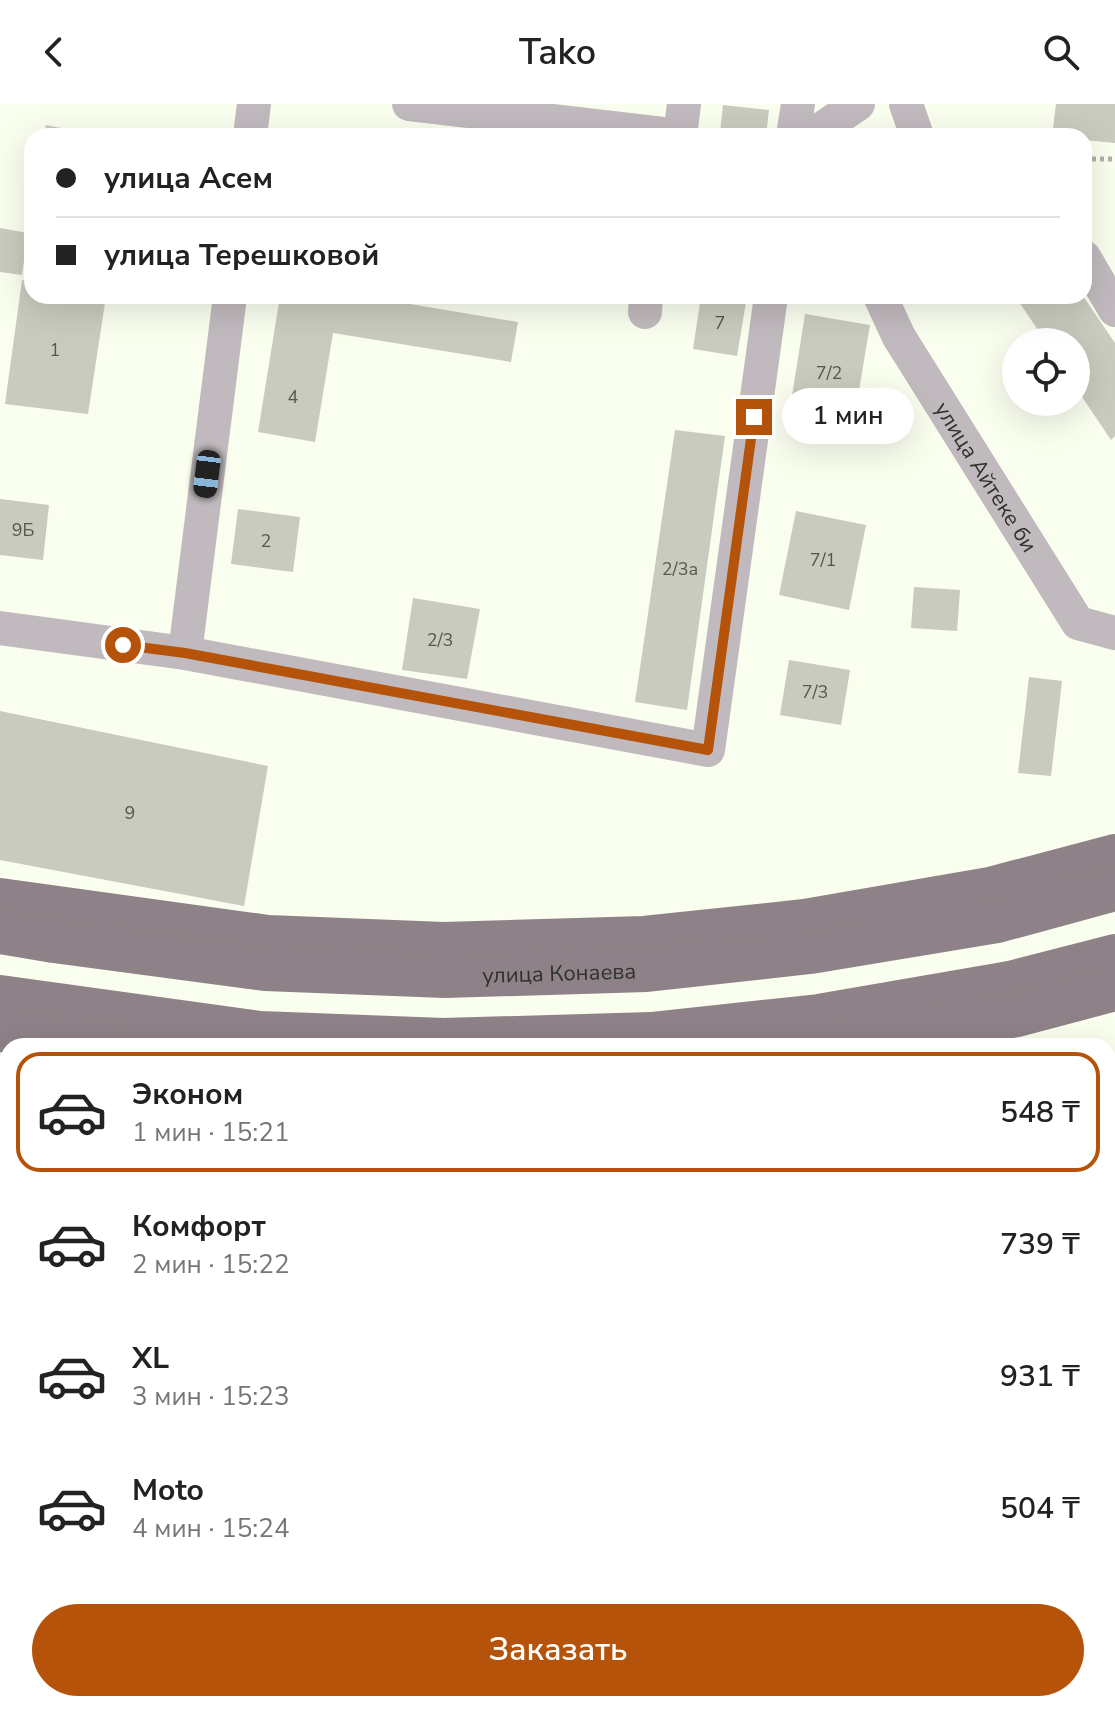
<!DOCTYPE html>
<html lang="ru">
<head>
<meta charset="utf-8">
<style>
  :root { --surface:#fff; --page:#f6f6f6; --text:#222; --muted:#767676; --line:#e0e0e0; --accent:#b45309 }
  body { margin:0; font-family:"Nunito Sans",sans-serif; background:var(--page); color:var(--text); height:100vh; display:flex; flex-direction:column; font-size:30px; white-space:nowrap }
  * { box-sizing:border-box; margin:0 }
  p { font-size:26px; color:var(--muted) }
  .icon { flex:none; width:44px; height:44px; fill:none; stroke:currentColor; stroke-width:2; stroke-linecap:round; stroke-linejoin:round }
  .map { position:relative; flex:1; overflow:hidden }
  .sheet { position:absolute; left:0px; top:934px; width:1116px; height:674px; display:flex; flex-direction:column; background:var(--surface); border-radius:24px 24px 0 0; box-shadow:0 8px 32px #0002 }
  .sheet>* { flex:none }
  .top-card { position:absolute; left:24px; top:24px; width:1068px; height:176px; border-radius:24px; box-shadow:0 8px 32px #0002; display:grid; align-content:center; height:176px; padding:0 32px; background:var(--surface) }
  .controls { position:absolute; left:1002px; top:224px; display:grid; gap:16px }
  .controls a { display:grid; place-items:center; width:88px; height:88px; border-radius:50%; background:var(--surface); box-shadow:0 8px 32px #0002; font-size:40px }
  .end { position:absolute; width:36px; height:36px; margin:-18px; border:10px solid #b45309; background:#fff; box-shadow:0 0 0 4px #fff }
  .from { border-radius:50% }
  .bubble { position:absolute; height:56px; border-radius:28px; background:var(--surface); box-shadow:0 8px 32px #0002; font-size:26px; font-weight:600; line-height:56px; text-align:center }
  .car { position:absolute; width:24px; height:48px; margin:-24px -12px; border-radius:10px; box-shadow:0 0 6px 2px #0007; background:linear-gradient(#222 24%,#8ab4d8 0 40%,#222 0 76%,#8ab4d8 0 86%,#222 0) }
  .top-card b { display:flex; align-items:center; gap:28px; height:76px; font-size:30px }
  .top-card b+b { border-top:2px solid var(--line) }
  .top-card i { width:20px; height:20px; background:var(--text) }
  ul { padding:14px 0 0; list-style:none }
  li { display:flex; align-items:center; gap:24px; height:120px; margin:0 16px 12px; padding:0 16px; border:4px solid transparent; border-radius:24px }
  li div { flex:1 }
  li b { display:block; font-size:30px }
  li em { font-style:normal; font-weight:600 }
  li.selected { border-color:var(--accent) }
  li>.icon { width:72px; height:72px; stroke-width:1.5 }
  .button { display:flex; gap:16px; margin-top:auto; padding:16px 32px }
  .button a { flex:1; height:92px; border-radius:48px; background:var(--accent); color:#fff; font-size:32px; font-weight:600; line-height:92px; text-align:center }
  header { display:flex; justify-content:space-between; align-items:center; height:104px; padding:0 32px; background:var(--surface); font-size:36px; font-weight:600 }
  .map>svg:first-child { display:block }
</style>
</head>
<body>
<header><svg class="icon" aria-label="back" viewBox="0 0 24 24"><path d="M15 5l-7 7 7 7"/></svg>Tako<svg class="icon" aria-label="search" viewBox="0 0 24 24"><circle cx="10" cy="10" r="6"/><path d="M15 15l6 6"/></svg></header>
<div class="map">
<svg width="1115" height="1607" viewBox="0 0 1115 1607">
  <rect width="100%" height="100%" fill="#fafeef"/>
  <g fill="#c8cbbd">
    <polygon points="1056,0 1115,0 1115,39 1084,36 1084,32 1052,32"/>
    <polygon points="723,1 769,6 766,32 720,29"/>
    <polygon points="46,21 96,31 96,32 43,32"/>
    <polygon points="0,124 28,129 22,171 0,168"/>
    <polygon points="22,176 32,178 32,192 106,192 88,310 5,300"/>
    <polygon points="280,192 362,192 518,218 511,258 333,229 315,338 258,328"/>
    <polygon points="701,192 747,192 737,252 693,245"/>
    <polygon points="1015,192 1083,192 1115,239 1115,332 1111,336 1076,284 1076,238 1046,238"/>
    <polygon points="805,210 870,221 852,328 788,317"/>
    <polygon points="675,326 725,332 687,606 635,598"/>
    <polygon points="0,395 49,401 43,456 0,451"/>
    <polygon points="238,405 300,413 293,468 231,460"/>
    <polygon points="796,407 866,421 849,506 779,491"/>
    <polygon points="914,483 960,486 957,527 911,524"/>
    <polygon points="413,494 480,505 467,575 402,566"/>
    <polygon points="789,556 850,566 841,621 780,611"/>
    <polygon points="1029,573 1062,577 1051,672 1018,669"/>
    <polygon points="0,607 268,662 244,802 0,756"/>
    <polygon points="1115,1093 1115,1139 1108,1141 1108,1096"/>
    <polygon points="0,1097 8,1098 8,1600 471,1600 470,1607 0,1607"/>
    <polygon points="791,1600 866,1600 867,1607 793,1607"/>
    <polygon points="878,1600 927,1600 927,1601 904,1607 880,1607"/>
  </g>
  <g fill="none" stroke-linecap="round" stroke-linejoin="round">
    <polyline stroke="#afb2a6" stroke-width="5" stroke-dasharray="4 4" stroke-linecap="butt" points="1084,55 1115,55"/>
    <g stroke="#c0b9bd" stroke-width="34">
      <polyline points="409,0 680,32"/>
      <polyline points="906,0 917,32"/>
      <polyline points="250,32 254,0"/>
      <polyline points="680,32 684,0"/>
      <polyline points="793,32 798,0"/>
      <polyline points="811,32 858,0"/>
      <polyline points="1084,153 1115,206"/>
      <path id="s1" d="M880 192 899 233 1078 519 1115 529"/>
      <polyline points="645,208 646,192"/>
      <polyline points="0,524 185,549 708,646 771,192"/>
      <polyline points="185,549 230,192"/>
      <polyline points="1108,1415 1115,1424"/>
      <polyline points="723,1607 726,1600"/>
    </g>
    <g stroke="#8e8288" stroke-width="44">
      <polyline points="0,796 268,833 444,840 644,834 805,817 990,785 1115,752"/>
      <path id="s2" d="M0 828 54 837 265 865 445 872 647 866 810 848 997 817 1115 785"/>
      <polyline points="0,893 260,929 444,936 651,930 819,912 1010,879 1115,852"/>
      <polyline points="0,926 114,942"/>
      <polyline points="833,942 1017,911 1115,885"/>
    </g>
  </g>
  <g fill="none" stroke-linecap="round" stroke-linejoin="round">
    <polyline stroke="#b45309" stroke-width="10" points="123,541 185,549 708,646 754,313"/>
  </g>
  <g text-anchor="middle" stroke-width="8" stroke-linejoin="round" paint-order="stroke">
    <g font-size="18" fill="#565850">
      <text x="720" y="225">7</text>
      <text x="55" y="252">1</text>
      <text x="829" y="275">7/2</text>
      <text x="293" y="299">4</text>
      <text x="23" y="432">9Б</text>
      <text x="266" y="443">2</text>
      <text x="823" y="462">7/1</text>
      <text x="680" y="471">2/3а</text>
      <text x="440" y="542">2/3</text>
      <text x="815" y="594">7/3</text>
      <text x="130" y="715">9</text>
    </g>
    <g font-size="22" fill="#30312b" stroke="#fff">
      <text dy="8" stroke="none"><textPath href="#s1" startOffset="210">улица Айтеке би</textPath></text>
      <text dy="8" stroke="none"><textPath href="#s2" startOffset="562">улица Конаева</textPath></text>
    </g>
  </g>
</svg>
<div class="controls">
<a><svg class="icon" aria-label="locate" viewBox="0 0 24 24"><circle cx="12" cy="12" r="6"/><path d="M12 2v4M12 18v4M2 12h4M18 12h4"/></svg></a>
</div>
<i class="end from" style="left:123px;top:541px"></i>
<i class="end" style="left:754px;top:313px"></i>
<div class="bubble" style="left:782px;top:284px;width:132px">1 мин</div>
<i class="car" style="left:207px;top:370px;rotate:187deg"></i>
<div class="top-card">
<b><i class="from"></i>улица Асем</b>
<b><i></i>улица Терешковой</b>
</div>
<section class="sheet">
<ul>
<li class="selected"><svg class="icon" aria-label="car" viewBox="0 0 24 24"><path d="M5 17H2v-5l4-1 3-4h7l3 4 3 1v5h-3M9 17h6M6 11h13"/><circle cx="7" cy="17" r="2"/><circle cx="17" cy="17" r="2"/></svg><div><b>Эконом</b><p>1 мин · 15:21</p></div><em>548 ₸</em></li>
<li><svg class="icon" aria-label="car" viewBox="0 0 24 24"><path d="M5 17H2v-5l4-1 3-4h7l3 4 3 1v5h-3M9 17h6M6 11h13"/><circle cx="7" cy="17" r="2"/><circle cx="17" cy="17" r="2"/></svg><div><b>Комфорт</b><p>2 мин · 15:22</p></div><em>739 ₸</em></li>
<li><svg class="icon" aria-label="car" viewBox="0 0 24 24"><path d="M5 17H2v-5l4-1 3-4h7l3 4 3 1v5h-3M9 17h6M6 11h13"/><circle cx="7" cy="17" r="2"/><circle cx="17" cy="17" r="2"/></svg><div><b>XL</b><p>3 мин · 15:23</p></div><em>931 ₸</em></li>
<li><svg class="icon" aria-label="car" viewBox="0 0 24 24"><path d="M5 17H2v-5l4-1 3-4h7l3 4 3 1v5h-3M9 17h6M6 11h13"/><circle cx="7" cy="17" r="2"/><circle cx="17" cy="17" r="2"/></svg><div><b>Moto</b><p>4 мин · 15:24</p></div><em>504 ₸</em></li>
</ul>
<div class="button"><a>Заказать</a></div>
</section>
</div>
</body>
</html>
